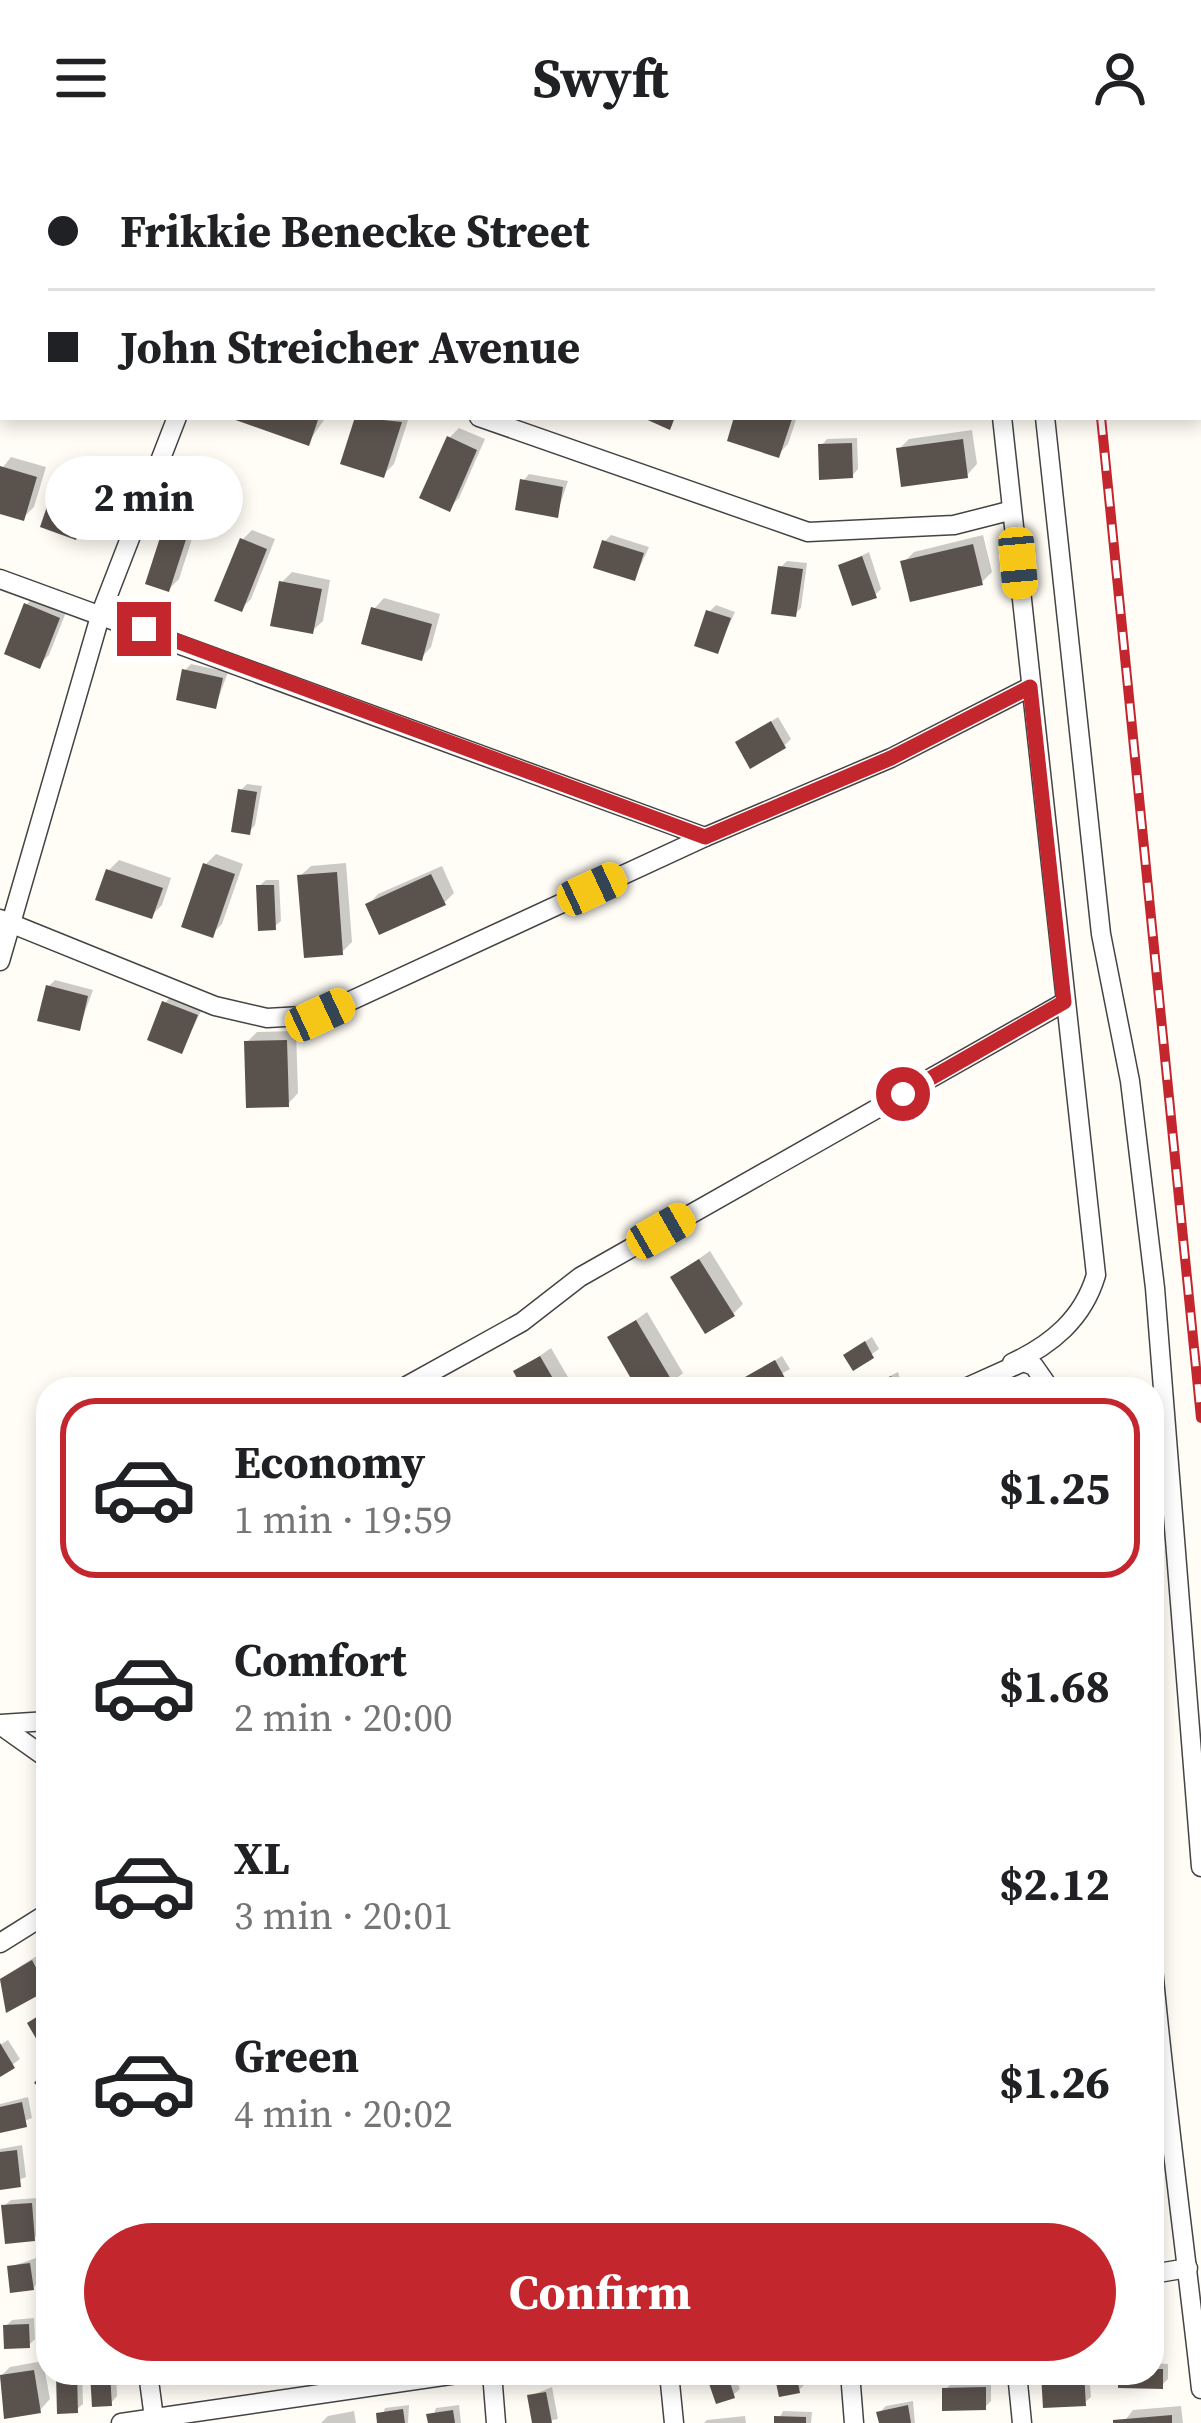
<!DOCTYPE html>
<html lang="en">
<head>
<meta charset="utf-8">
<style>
  :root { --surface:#fff; --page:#f6f6f6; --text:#202124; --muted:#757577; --line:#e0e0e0; --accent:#c4262e }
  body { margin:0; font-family:"Source Serif 4",serif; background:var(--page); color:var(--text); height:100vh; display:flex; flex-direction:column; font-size:45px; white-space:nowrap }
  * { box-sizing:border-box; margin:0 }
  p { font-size:39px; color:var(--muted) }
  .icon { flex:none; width:66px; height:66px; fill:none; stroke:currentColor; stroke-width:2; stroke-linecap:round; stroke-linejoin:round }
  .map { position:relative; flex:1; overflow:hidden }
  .details { position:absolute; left:36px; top:1221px; width:1128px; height:1008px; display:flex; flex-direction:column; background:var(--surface); border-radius:36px; box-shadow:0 6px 18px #0003 }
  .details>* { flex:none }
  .guide { position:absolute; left:0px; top:0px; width:1203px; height:264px; box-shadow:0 6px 18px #0003; display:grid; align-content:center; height:264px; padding:0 48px; background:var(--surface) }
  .end { position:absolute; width:54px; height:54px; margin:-27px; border:15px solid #c4262e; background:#fff; box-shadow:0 0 0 6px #fff }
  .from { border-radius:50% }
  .bubble { position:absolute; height:84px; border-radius:42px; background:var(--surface); box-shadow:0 6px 18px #0003; font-size:39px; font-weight:700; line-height:84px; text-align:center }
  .car { position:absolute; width:36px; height:72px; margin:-36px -18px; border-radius:15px; box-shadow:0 0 9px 3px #0007; background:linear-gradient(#f5c518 24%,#345 0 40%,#f5c518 0 76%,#345 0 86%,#f5c518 0) }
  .guide b { display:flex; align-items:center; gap:42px; height:114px; font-size:45px }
  .guide b+b { border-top:3px solid var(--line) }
  .guide i { width:30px; height:30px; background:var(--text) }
  ul { padding:21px 0 0; list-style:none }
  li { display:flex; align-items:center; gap:36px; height:180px; margin:0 24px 18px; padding:0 24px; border:6px solid transparent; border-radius:36px }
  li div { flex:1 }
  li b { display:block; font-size:45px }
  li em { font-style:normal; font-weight:700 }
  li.on { border-color:var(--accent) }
  li>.icon { width:108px; height:108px; stroke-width:1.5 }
  .primary-button { display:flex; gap:24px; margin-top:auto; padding:24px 48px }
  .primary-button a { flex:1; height:138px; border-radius:72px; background:var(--accent); color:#fff; font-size:48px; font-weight:700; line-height:138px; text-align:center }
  header { display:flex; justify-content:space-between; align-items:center; height:156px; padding:0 48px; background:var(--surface); font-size:54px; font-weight:700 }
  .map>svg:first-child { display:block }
</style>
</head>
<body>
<header><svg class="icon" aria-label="menu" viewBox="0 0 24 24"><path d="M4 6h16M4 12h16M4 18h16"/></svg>Swyft<svg class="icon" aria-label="person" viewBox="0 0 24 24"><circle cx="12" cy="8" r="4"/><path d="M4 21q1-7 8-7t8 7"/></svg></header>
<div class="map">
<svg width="1201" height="2267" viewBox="0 0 1201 2267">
  <rect width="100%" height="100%" fill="#fffdf5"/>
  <g fill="#0003">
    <polygon points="0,115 3,116 3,160 0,158"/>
    <polygon points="235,261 326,261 308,287"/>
    <polygon points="358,261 409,261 394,308 383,319 344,306"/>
    <polygon points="738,261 797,261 788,288 778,299 730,283"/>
    <polygon points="459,272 485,283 459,342 449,352 449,282"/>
    <polygon points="972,274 977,308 967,319 899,293 909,283"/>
    <polygon points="857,282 858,313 852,320 821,290 827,283"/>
    <polygon points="11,301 46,311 34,351 23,362 0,354 0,315"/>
    <polygon points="69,316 101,327 86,370 75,380 59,326"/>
    <polygon points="529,318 568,325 557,358 523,325"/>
    <polygon points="180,351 200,358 179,423 169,433 170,362"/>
    <polygon points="252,374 275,383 251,443 241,453 242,384"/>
    <polygon points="611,379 649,391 635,422 605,385"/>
    <polygon points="983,379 992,416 981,427 904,406 914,396"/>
    <polygon points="869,396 881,433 875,439 841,410"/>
    <polygon points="787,405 807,407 801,452 795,458 781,411"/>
    <polygon points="292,416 330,424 323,465 312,475 281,427"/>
    <polygon points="37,438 68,451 49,499 39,509 27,448"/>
    <polygon points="384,442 440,458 431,491 421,502 374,453"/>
    <polygon points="716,449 735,456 717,495 709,456"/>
    <polygon points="191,508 228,516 216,549 185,514"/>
    <polygon points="778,561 791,583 784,590 739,586"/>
    <polygon points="247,628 262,630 255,669 249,676 241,634"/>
    <polygon points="216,698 243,708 222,768 212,778 206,708"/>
    <polygon points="119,704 171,722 162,749 151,760 108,715"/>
    <polygon points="346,707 352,786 342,796 300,720 311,710"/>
    <polygon points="442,710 454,737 444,747 368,749 378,738"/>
    <polygon points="266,724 279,724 281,765 274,771 259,730"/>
    <polygon points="55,824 93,834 79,872 48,831"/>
    <polygon points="171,840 202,853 182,894 165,847"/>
    <polygon points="296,875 298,937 288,948 247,886 257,876"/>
    <polygon points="710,1095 743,1148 733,1158 673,1121"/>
    <polygon points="647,1156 683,1217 663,1233 641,1233 611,1182"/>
    <polygon points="872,1181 879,1193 854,1211 853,1193"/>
    <polygon points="551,1192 575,1233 527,1233 517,1216"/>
    <polygon points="782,1200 790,1213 755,1233 749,1221"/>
    <polygon points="898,1216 903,1233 870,1233 875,1228"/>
    <polygon points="43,1796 48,1830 7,1853 0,1823"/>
    <polygon points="8,1884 20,1903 0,1918 0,1889"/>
    <polygon points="28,1941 32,1962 0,1974 0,1948"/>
    <polygon points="22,1989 26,2021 0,2031 0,1993"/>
    <polygon points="37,2042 40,2076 34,2082 4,2050 11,2044"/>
    <polygon points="36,2102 39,2125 33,2132 10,2111"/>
    <polygon points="1160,2151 1162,2167 1152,2173 1152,2153"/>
    <polygon points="34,2162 35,2183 29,2189 6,2170 12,2164"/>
    <polygon points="43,2205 50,2243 40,2254 6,2259 0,2221 10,2211"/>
    <polygon points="1152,2207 1168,2208 1168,2223 1161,2230 1121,2217 1152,2217"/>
    <polygon points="59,2217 82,2217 83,2248 76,2254"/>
    <polygon points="93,2217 116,2217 117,2240 111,2247"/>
    <polygon points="712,2217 734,2217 740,2233 733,2239"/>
    <polygon points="777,2217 803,2217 805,2228 799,2234"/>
    <polygon points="1089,2217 1091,2241 1084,2247 1044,2219"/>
    <polygon points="991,2226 991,2245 985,2251 945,2234 952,2227"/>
    <polygon points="552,2231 558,2263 535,2267 530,2240"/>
    <polygon points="913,2245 915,2267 882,2267 879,2257 886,2250"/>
    <polygon points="409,2249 408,2267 380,2267 385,2252"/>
    <polygon points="459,2249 461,2267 431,2267 436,2252"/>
    <polygon points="1181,2250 1183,2267 1123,2267 1133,2254"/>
    <polygon points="354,2255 356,2267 321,2267 328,2260"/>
    <polygon points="783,2255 812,2256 811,2267 777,2267"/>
    <polygon points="745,2260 746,2267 704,2267 707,2264"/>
  </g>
  <g fill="#5a524d">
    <polygon points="227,261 319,261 309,290"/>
    <polygon points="355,261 402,266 384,322 340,308"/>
    <polygon points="641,261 675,261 670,274"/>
    <polygon points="734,261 792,263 779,302 727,285"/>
    <polygon points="447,280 477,294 450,356 419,342"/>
    <polygon points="963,283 968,322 901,331 896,292"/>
    <polygon points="852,287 853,322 819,324 818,288"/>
    <polygon points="0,310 37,321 24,365 0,358"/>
    <polygon points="520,323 563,331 558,362 515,354"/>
    <polygon points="56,324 93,337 76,384 40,371"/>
    <polygon points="167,360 191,368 169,436 145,428"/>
    <polygon points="240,382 267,393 242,456 214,445"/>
    <polygon points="602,384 644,397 635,425 593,412"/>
    <polygon points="973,388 983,429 910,446 900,405"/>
    <polygon points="862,400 877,442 852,450 838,409"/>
    <polygon points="778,410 803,413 796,461 771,458"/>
    <polygon points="279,425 322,433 313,478 270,470"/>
    <polygon points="24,447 60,462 40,513 4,498"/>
    <polygon points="371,451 432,468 422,505 361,488"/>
    <polygon points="706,454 731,462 718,498 694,490"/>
    <polygon points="182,513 223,522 216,553 176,544"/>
    <polygon points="771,565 786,592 750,613 735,586"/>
    <polygon points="238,633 257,636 250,679 231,676"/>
    <polygon points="203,707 235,718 213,782 181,771"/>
    <polygon points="106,713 163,732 152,763 95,744"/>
    <polygon points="337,716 343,799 304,802 297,719"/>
    <polygon points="431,718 446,749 379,779 365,748"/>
    <polygon points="256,729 274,729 276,774 258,775"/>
    <polygon points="46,829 88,840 80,875 37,865"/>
    <polygon points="162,845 198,859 182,898 147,884"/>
    <polygon points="287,884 289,951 246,952 244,885"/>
    <polygon points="699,1103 735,1160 705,1178 670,1121"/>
    <polygon points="636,1164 675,1230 669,1233 637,1233 607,1181"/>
    <polygon points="865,1185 874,1202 853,1215 843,1199"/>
    <polygon points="540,1200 559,1233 523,1233 513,1215"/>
    <polygon points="775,1204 785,1222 765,1233 752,1233 745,1221"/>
    <polygon points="891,1220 898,1233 867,1233"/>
    <polygon points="32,1804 48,1834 6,1857 0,1823"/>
    <polygon points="48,1854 48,1903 27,1867"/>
    <polygon points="0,1887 15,1912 0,1921"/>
    <polygon points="44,1914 48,1917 48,1938 34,1927"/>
    <polygon points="22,1946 27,1971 0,1977 0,1951"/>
    <polygon points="17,1994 21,2031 0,2034 0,1996"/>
    <polygon points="32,2047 35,2085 5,2088 1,2049"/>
    <polygon points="30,2107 34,2134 10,2137 7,2110"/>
    <polygon points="29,2168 30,2192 4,2193 3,2169"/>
    <polygon points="1152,2213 1163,2213 1163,2233 1118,2232 1118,2217 1152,2217"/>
    <polygon points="34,2214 41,2257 4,2263 0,2219"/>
    <polygon points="56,2217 77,2217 78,2257 57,2258"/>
    <polygon points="90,2217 110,2217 112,2250 92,2251"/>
    <polygon points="727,2217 735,2242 716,2248 706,2219"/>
    <polygon points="774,2217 796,2217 800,2237 779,2241"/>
    <polygon points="1084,2217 1086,2250 1043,2252 1041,2218"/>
    <polygon points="986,2231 986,2254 942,2255 942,2232"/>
    <polygon points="546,2236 552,2267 532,2267 527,2239"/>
    <polygon points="908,2249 911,2267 879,2267 876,2256"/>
    <polygon points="403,2253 405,2267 377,2267 376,2257"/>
    <polygon points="453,2254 455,2267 428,2267 426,2258"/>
    <polygon points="1172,2259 1172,2267 1113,2267 1113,2264"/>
    <polygon points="774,2260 806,2261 806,2267 774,2267"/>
  </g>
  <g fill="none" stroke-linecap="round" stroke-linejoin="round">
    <defs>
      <g id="street">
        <polyline points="697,0 706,3"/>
        <polyline points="971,0 972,3"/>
        <polyline points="1018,0 1018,3"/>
        <polyline points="269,3 270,0"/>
        <polyline points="0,89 3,90"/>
        <polyline points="479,261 808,376 954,369 1009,355"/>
        <path d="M1002 261 1096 1119C1083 1163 1051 1189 1012 1207"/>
        <polyline points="1045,261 1101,778 1130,925 1155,1132 1201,1711"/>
        <polyline points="0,423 705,681"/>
        <polyline points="0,763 215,850 267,862 320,859 705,681 891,602 1030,531"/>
        <polyline points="0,805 101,457 177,261"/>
        <polyline points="401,1233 522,1166 580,1121 1065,846"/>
        <polyline points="963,1233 1023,1206 1034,1210 1050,1233"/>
        <polyline points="0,1568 48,1565"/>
        <polyline points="0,1569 48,1603"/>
        <polyline points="0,1787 48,1757"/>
        <path d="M1152 1801C1165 1946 1185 2089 1201 2233"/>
        <polyline points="1152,2118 1188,2112"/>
        <polyline points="148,2217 154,2262"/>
        <polyline points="492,2217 496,2267"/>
        <polyline points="669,2217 674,2267"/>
        <polyline points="850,2217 854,2267"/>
        <polyline points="1017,2217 1022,2267"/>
        <polyline points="121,2267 464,2217"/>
      </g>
    </defs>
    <use href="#street" stroke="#444" stroke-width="21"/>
    <use href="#street" stroke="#fff" stroke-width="18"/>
    <defs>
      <g id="rail">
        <polyline points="1088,0 1088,3"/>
        <polyline points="1101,261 1201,1262"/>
      </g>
    </defs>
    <use href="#rail" stroke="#c4262e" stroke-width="10"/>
    <use href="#rail" stroke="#fff" stroke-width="6" stroke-dasharray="18" stroke-linecap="butt"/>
  </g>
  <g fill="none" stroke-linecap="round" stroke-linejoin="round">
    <polyline stroke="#c4262e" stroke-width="15" points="144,473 705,681 891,602 1030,531 1064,846 903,938"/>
  </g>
</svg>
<i class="end from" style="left:903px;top:938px"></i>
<i class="end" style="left:144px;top:473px"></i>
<div class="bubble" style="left:45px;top:300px;width:198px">2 min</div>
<i class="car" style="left:1018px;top:407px;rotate:175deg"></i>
<i class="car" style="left:592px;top:733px;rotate:65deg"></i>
<i class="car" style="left:320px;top:859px;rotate:65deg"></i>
<i class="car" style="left:661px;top:1075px;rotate:60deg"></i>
<div class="guide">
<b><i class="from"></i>Frikkie Benecke Street</b>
<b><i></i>John Streicher Avenue</b>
</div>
<section class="details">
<ul>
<li class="on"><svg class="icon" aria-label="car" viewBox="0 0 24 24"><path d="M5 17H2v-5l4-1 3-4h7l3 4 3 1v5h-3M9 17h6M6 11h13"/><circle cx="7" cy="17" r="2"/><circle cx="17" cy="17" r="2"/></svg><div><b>Economy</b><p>1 min · 19:59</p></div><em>$1.25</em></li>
<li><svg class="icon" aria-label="car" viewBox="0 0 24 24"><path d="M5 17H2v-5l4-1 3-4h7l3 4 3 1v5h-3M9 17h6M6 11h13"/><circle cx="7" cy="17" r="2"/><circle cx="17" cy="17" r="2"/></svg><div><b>Comfort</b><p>2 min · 20:00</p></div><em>$1.68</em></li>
<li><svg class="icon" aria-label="car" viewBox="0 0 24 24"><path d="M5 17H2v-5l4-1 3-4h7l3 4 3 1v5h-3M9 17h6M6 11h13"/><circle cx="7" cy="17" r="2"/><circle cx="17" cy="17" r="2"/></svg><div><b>XL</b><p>3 min · 20:01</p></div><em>$2.12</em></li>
<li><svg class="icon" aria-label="car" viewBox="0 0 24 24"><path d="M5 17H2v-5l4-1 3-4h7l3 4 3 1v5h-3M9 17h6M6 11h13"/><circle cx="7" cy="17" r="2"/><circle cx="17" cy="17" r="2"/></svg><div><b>Green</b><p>4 min · 20:02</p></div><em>$1.26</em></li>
</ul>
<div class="primary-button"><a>Confirm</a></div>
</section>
</div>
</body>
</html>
